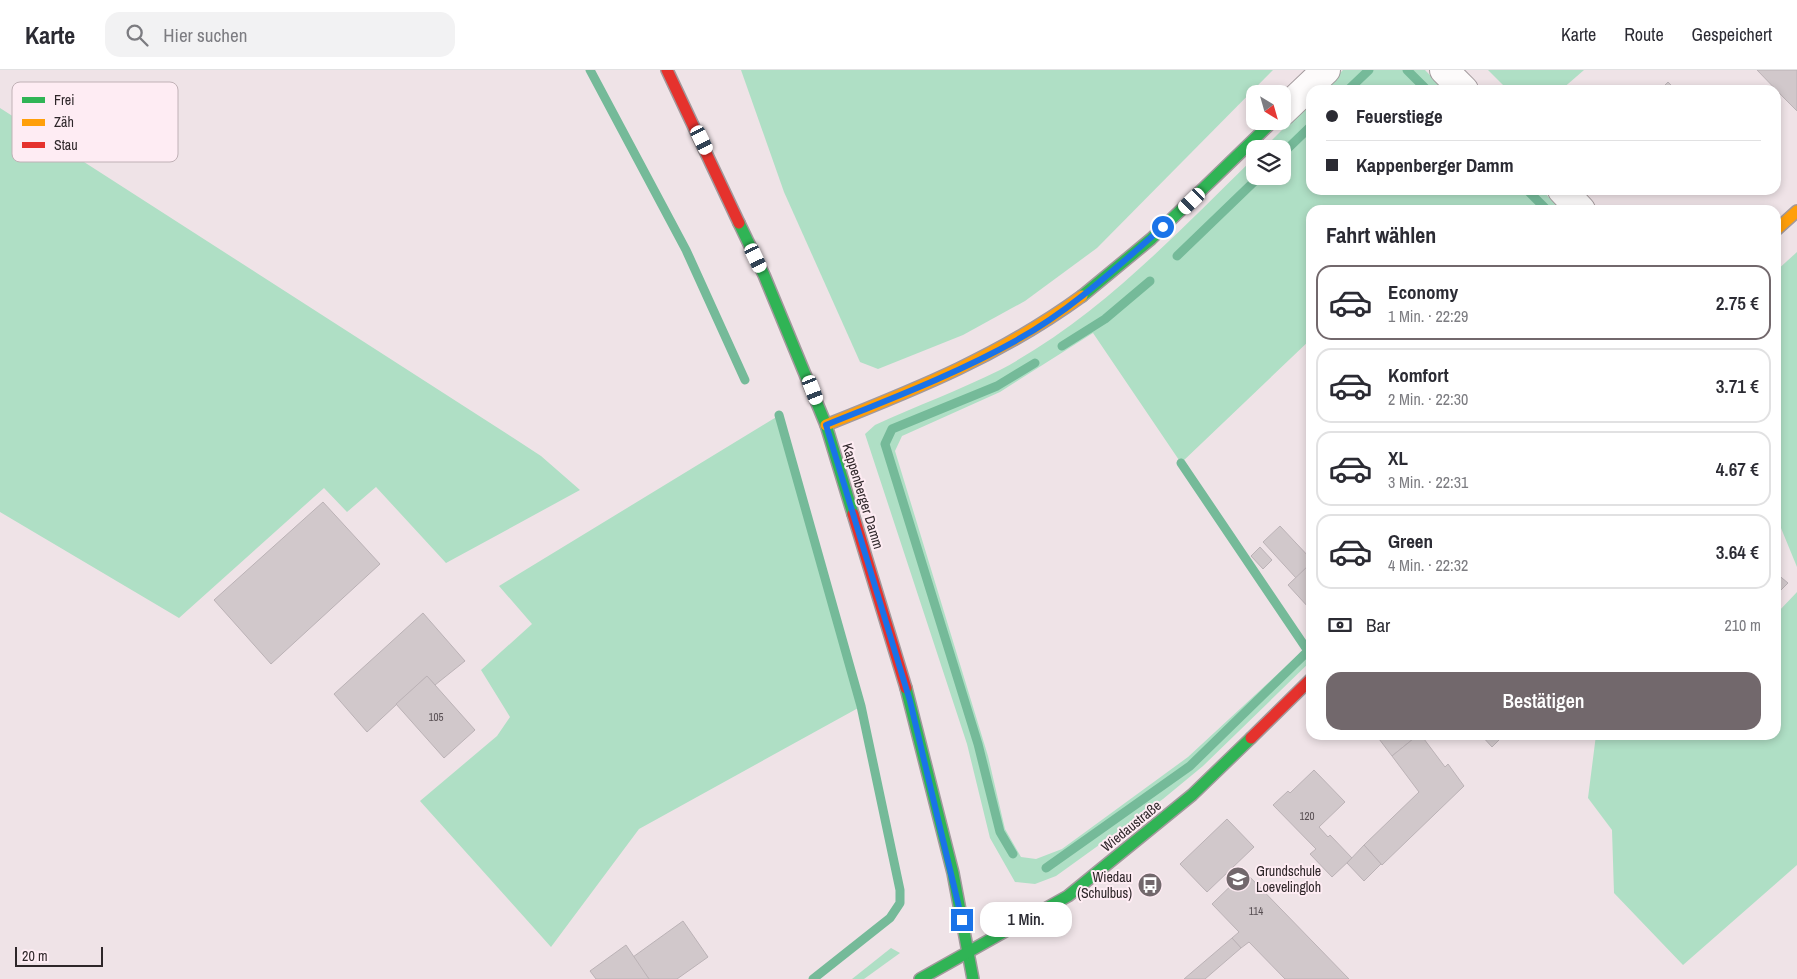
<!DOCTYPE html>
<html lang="de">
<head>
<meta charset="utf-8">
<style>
  :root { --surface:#fff; --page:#f2f2f3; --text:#2b2b33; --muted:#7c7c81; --line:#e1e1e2; --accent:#72686c }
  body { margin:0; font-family:"Archivo Narrow",sans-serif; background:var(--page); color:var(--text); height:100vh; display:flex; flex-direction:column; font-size:19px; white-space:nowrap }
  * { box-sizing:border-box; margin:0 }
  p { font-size:16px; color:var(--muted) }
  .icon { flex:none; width:28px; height:28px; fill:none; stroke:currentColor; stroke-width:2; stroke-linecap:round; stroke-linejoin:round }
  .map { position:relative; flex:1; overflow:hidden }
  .sheet { position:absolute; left:1306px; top:135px; width:475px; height:535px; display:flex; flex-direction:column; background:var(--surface); border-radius:15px; box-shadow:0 2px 8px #0003 }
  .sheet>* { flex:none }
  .hud { position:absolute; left:1306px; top:15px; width:475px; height:110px; border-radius:15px; box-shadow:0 2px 8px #0003; display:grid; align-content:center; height:110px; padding:0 20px; background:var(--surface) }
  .needle { width:32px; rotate:143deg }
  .fabs { position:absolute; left:1246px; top:15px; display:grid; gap:10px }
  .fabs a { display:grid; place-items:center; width:45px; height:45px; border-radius:10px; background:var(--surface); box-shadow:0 2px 8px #0003; font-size:25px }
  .scale { position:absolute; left:15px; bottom:12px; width:88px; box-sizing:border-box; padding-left:5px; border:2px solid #2e2629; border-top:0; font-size:14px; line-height:18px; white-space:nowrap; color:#2e2629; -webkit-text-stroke:4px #feecf3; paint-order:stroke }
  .end { position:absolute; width:22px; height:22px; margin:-11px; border:6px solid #1a73e8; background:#fff; box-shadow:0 0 0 2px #fff }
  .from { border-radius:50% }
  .bubble { position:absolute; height:35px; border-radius:15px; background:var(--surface); box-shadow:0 2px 8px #0003; font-size:16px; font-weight:600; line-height:35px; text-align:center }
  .car { position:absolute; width:15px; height:30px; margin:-15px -8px; border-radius:6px; box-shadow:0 0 4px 1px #0007; background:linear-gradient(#fff 24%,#345 0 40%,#fff 0 76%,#345 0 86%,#fff 0) }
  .hud b { display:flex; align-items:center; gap:18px; height:48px; font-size:19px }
  .hud b+b { border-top:1px solid var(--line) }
  .hud i { width:12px; height:12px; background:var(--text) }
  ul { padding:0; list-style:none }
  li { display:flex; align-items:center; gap:15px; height:75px; margin:0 10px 8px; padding:0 10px; border:2px solid var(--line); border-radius:15px }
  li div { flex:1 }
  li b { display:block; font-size:19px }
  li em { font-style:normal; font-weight:600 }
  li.on { border-color:var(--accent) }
  li>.icon { width:45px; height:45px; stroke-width:1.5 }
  h2 { padding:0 20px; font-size:22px; line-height:60px }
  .pay { display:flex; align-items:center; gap:12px; height:55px; padding:0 20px; font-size:19px }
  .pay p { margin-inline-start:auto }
  .button { display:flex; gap:10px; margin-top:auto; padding:10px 20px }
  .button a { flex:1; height:58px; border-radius:15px; background:var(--accent); color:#fff; font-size:20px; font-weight:600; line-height:58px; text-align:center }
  header { display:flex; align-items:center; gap:30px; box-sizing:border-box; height:70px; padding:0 25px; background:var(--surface); border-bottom:1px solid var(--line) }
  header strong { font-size:24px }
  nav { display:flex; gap:28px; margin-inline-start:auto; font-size:18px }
  .search { width:350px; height:45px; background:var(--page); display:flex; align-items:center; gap:12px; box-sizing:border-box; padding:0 18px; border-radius:15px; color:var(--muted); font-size:19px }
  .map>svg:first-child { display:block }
</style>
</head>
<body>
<header>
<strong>Karte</strong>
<div class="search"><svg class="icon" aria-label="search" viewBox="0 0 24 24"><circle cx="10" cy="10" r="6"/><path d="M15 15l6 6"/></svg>Hier suchen</div>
<nav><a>Karte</a><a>Route</a><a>Gespeichert</a></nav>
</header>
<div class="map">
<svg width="1797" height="909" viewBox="0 0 1797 909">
  <rect width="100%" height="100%" fill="#efe3e7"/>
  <g fill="#afdfc5">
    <polygon points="741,0 1273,0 1097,178 1025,231 963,265 878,299 860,292 784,122"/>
    <polygon points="1343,0 1425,0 1444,20 1323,20"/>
    <polygon points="1488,0 1584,0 1561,20 1508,20"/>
    <path d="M1311 31V120H1542L1561 140H1311V269L1181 393 1093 263 1000 322 902 366 895 381 988 686 1005 759 1021 787 1036 789 1062 779 1188 687 1311 573V591L1203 696 1163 729 1056 806 1035 814 1015 812 990 768 967 674 865 364 875 355C916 336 960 320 1000 300 1099 247 1176 164 1255 87V106H1282V79H1263Z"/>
    <polygon points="0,38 515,369 541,386 580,420 446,493 376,417 347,442 324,418 179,548 0,442"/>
    <polygon points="1797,182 1797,497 1776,446 1776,201"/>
    <polygon points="778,346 860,637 639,759 551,877 420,731 497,666 510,647 481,600 532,554 499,516"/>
    <polygon points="1797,522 1797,795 1683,895 1614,823 1612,760 1588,728 1596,665 1776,665 1776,544"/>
    <polygon points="891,878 900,883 864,909 852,909"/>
  </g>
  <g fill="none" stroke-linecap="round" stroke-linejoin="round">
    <g stroke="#75ba99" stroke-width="9">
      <polyline points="590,0 686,180 745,310"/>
      <polyline points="1407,0 1427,20"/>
      <polyline points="1348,20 1369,0"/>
      <polyline points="1282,84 1311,56"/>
      <polyline points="1527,120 1547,140"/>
      <polyline points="1177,186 1260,106"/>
      <polyline points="1062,276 1105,249 1150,211"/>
      <polyline points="779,345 861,636 900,820 900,833 890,848 813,909"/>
      <polyline points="1013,784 1000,762 978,674 885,374 892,359 997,316 1035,293"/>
      <polyline points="1046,798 1190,696 1308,581 1181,393"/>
    </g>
  </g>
  <g fill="#d1c8cb" stroke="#bbb2b6">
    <polygon points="1757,0 1797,0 1797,41 1784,28"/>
    <polygon points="1668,12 1676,20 1660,20"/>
    <polygon points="323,432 380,494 271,594 214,530"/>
    <polygon points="1280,456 1311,489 1311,493 1296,508 1263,472"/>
    <polygon points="1260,477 1272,490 1263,499 1251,486"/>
    <polygon points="1311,493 1311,536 1309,538 1288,515"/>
    <polygon points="1776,503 1788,513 1776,525"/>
    <polygon points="423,543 465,591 435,615 427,606 367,662 334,624"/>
    <polygon points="427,606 475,660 444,688 396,634"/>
    <polygon points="1376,665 1418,665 1392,686"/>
    <polygon points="1418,665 1421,665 1445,697 1448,694 1464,716 1382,795 1364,775 1419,722 1392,686"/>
    <polygon points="1481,665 1504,665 1492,677"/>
    <polygon points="1314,700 1345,732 1319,757 1328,767 1330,765 1352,788 1332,807 1310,784 1316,779 1273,735 1288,721 1290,723"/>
    <polygon points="1227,749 1254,777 1207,822 1180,794"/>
    <polygon points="1364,775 1381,794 1364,811 1347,793"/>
    <polygon points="1245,802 1349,909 1285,909 1249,872 1241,878 1232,868 1239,862 1212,834"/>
    <polygon points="683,851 708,887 677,909 649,909 633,887"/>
    <polygon points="1232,868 1241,878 1205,909 1184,909"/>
    <polygon points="626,875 649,909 596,909 590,901"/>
  </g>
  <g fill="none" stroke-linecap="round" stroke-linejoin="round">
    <defs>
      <g id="street">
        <polyline points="1444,0 1464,20"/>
        <polyline points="1282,42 1326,0"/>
        <polyline points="1562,120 1581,140"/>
      </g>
      <g id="fast">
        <polyline points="739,153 764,205 826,355 853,444"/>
        <polyline points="1082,226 1151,169 1273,51"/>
        <polyline points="906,618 953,803 973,909"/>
        <polyline points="920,909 1068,826 1192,725 1251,668"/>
      </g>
      <g id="slow">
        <polyline points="1776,160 1797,141"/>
        <path d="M826 355C919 318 1001 285 1082 226"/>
      </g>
      <g id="jam">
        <polyline points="667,0 739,153"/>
        <polyline points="853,444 906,618"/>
        <polyline points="1251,668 1311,609"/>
      </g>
    </defs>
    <use href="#street" stroke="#a2999c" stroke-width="30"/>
    <use href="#fast" stroke="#a2999c" stroke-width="14"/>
    <use href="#slow" stroke="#a2999c" stroke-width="14"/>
    <use href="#jam" stroke="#a2999c" stroke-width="14"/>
    <use href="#street" stroke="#fdfbfb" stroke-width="28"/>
    <use href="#fast" stroke="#30b455" stroke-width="11"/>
    <use href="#slow" stroke="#ff9f0a" stroke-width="11"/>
    <use href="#jam" stroke="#e5322d" stroke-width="11"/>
  </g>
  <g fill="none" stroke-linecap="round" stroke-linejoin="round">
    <path stroke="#1a73e8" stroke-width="6" d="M962 850 910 631 826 355C890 329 956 304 1017 270 1071 240 1117 197 1163 157"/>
  </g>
  <defs>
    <symbol id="school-disc" viewBox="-11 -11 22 22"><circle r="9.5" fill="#72686c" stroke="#feecf3"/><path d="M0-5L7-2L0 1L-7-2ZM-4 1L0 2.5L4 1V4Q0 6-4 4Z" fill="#fff"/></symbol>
    <symbol id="bus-disc" viewBox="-11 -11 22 22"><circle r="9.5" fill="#72686c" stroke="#feecf3"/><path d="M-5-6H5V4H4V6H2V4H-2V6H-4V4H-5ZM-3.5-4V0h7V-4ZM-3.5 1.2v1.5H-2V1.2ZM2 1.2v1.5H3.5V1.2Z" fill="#fff"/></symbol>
  </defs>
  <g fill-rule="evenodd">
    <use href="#school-disc" x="1224" y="795" width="28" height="28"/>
    <use href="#bus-disc" x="1136" y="801" width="28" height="28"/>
  </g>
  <g text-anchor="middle" stroke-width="4" stroke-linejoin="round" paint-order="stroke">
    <g font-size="11" fill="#574e52">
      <text x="436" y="651">105</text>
      <text x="1307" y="750">120</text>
      <text x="1256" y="845">114</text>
    </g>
    <g font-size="14" fill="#2e2629" stroke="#feecf3">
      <text transform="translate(863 426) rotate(73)" y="5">Kappenberger Damm</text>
      <text transform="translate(1131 756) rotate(-39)" y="5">Wiedaustraße</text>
    </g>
    <g font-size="14" fill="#2e2629" stroke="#feecf3" text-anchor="start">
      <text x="1256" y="806">Grundschule<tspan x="1256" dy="16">Loevelingloh</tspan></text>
      <text x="1132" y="812" text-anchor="end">Wiedau<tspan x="1132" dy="16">(Schulbus)</tspan></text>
    </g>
  </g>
  <rect x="12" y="12" width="166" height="80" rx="8" fill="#feecf3" stroke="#c0b1b6" stroke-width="1"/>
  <rect x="22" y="27" width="23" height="6" fill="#30b455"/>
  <rect x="22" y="49" width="23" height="7" fill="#ff9f0a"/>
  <rect x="22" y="72" width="23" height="6" fill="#e5322d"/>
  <g font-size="14" fill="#2e2629">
    <text x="54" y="35">Frei</text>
    <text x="54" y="57">Zäh</text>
    <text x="54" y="80">Stau</text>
  </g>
</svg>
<div class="fabs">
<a><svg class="needle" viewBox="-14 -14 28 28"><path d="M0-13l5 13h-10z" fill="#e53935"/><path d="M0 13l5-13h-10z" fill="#7c7c81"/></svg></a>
<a><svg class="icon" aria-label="layers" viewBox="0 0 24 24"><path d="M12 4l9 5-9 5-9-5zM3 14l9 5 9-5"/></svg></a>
</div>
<div class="scale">20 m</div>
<i class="end from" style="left:1163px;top:157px"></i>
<i class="end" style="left:962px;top:850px"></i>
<div class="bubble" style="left:980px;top:832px;width:92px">1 Min.</div>
<i class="car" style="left:702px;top:70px;rotate:154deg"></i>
<i class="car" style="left:1192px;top:131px;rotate:226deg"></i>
<i class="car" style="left:756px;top:188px;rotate:155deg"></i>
<i class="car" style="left:813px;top:320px;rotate:159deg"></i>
<div class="hud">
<b><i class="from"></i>Feuerstiege</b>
<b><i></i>Kappenberger Damm</b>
</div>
<section class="sheet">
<h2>Fahrt wählen</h2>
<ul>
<li class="on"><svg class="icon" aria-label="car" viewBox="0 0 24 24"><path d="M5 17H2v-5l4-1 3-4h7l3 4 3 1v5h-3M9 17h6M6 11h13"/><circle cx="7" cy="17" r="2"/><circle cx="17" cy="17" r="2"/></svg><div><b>Economy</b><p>1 Min. · 22:29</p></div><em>2.75 €</em></li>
<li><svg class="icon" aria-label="car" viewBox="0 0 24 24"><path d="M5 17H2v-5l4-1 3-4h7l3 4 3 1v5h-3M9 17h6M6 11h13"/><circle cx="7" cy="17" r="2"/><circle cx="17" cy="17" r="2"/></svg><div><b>Komfort</b><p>2 Min. · 22:30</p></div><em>3.71 €</em></li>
<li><svg class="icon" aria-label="car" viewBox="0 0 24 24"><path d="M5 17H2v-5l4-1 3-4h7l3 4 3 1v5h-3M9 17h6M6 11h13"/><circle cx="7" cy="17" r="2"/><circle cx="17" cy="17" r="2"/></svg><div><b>XL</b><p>3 Min. · 22:31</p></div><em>4.67 €</em></li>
<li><svg class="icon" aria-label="car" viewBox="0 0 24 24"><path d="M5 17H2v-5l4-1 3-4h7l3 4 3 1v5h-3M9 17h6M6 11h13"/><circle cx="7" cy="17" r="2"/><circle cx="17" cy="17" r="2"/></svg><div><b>Green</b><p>4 Min. · 22:32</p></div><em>3.64 €</em></li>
</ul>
<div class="pay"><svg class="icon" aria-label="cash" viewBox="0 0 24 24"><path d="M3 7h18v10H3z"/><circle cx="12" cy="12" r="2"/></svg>Bar<p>210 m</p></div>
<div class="button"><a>Bestätigen</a></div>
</section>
</div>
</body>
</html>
